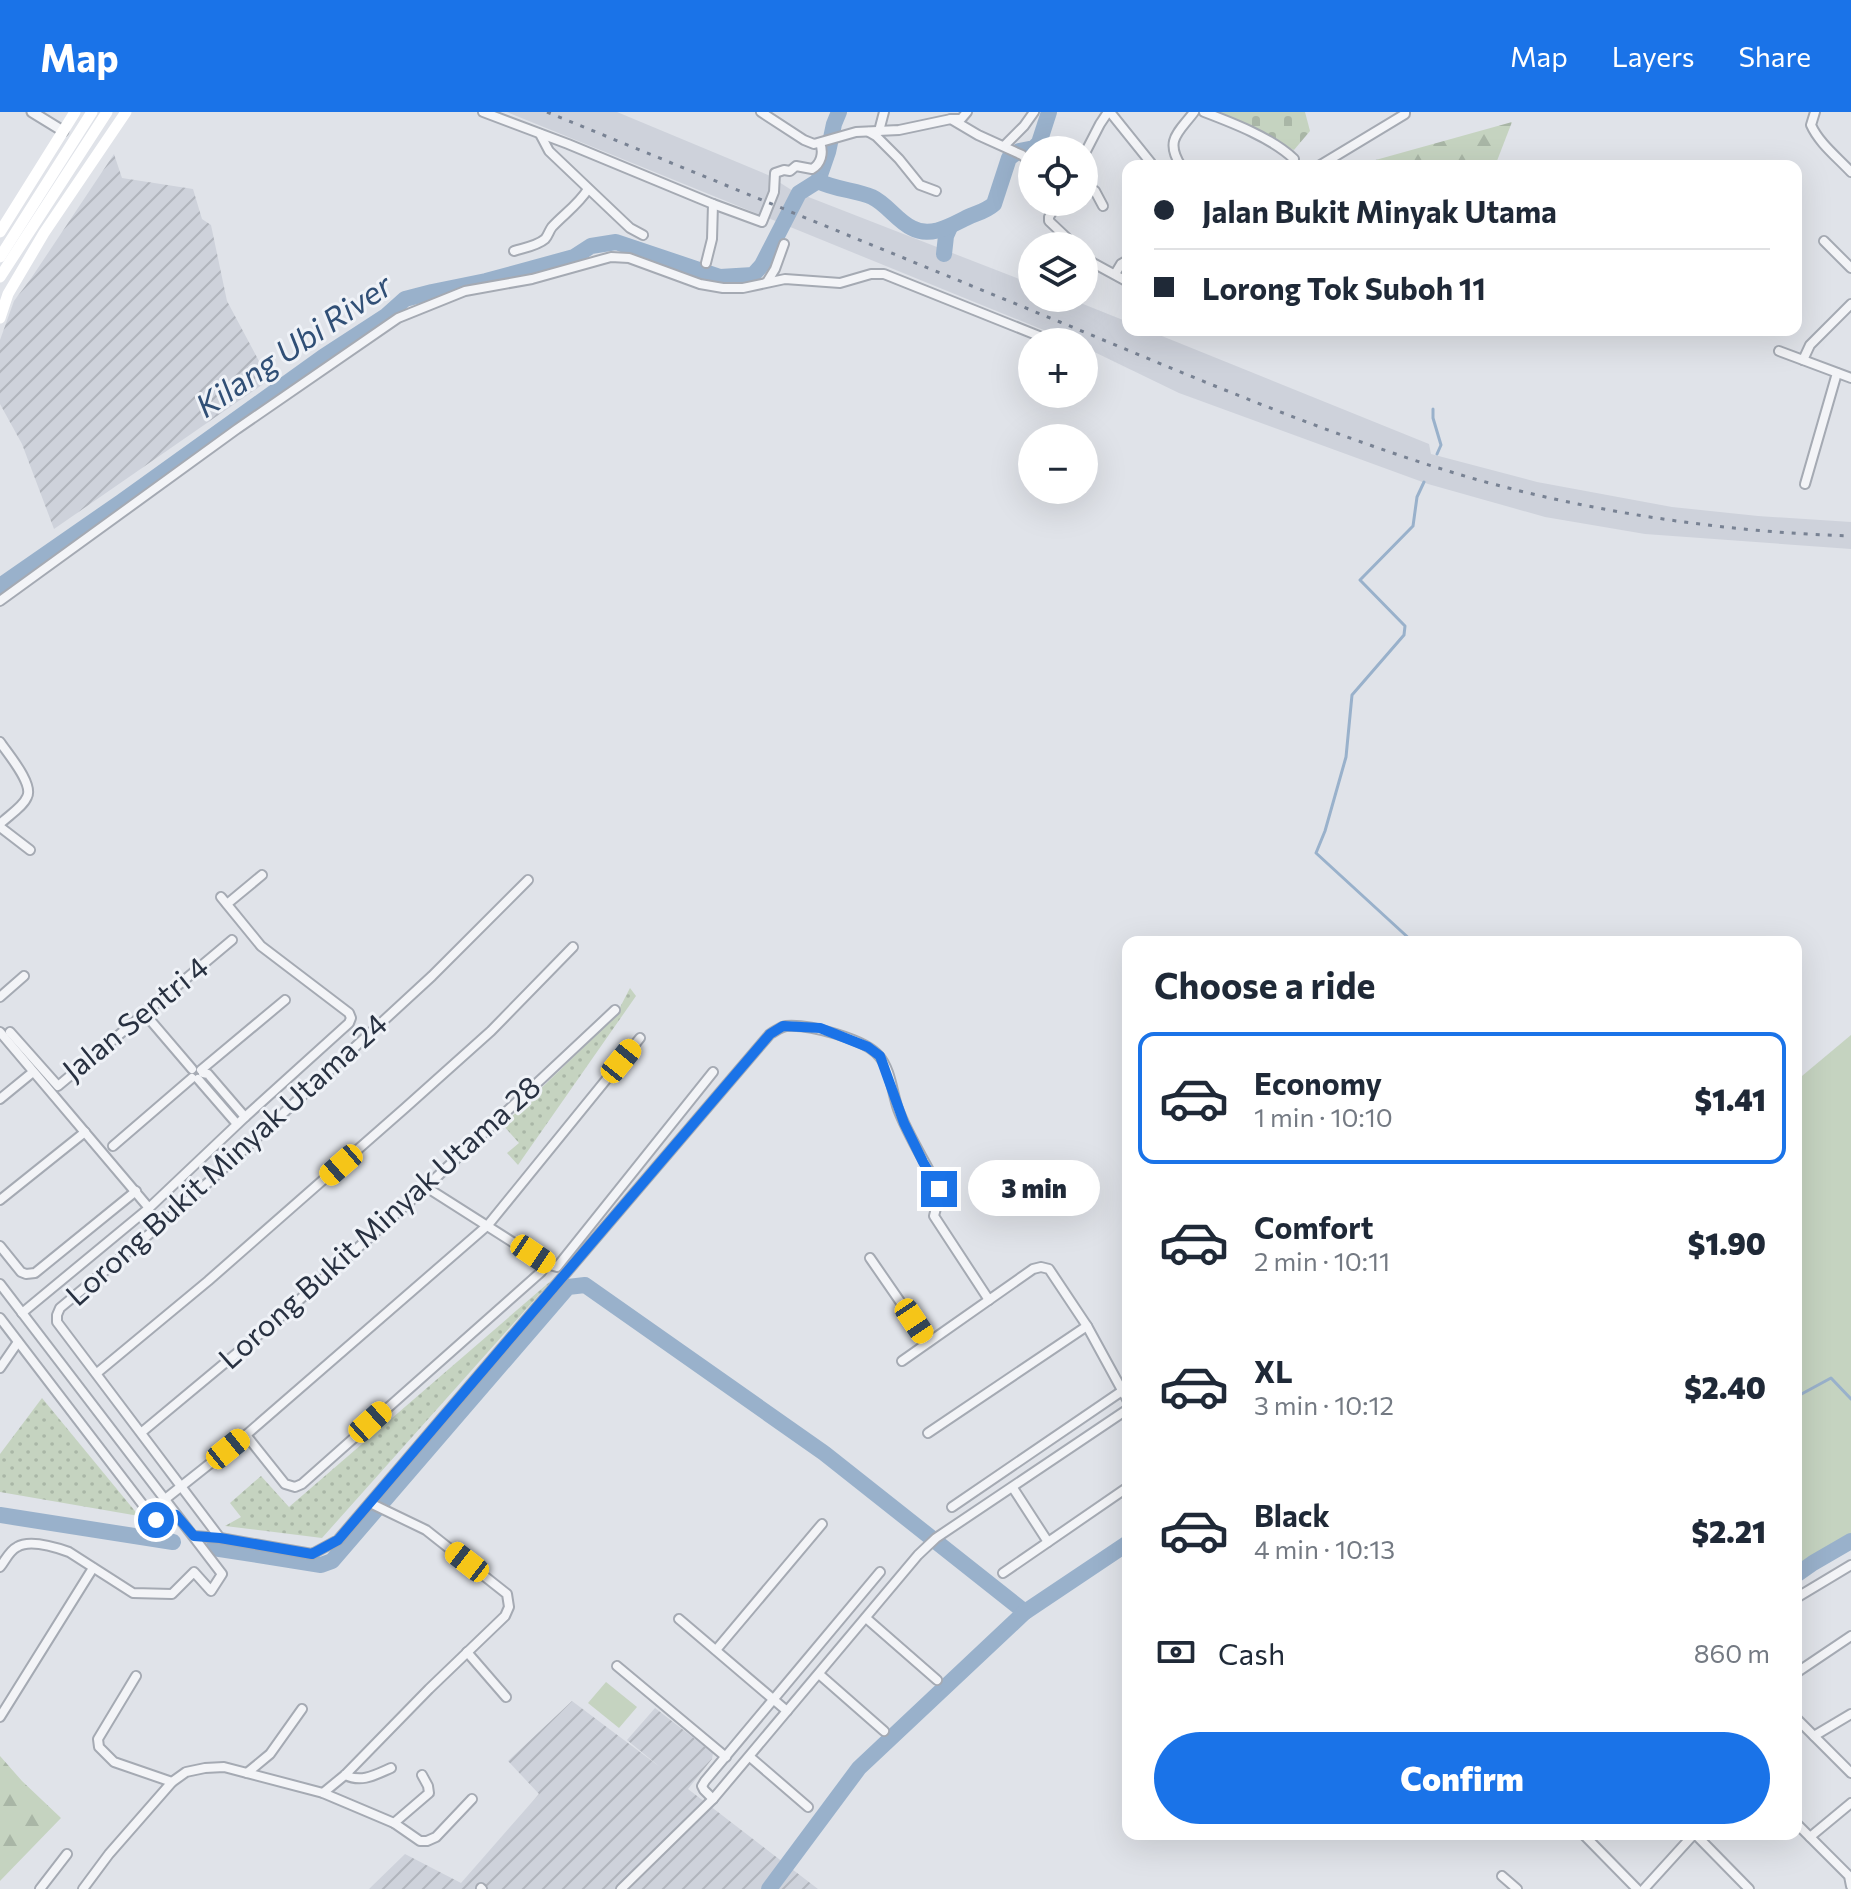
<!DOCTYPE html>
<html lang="en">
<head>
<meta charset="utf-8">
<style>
  :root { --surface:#fff; --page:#f2f2f3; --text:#1f2937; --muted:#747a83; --line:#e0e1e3; --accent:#1a73e8 }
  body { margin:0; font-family:Commissioner,sans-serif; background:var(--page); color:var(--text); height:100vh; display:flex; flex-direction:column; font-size:30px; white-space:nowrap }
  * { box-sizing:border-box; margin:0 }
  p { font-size:26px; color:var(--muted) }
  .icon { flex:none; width:44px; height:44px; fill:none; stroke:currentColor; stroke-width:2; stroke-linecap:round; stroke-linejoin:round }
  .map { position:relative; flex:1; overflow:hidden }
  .side { position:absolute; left:1122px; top:824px; width:680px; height:904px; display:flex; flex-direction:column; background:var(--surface); border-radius:16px; box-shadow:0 8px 32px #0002 }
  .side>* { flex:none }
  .top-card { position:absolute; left:1122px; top:48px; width:680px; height:176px; border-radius:16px; box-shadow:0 8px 32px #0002; display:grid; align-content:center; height:176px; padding:0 32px; background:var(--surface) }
  .fabs { position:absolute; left:1018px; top:24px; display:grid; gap:16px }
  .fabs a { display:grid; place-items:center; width:80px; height:80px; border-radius:50%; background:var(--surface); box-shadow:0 8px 32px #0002; font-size:40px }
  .end { position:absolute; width:36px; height:36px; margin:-18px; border:10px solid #1a73e8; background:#fff; box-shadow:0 0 0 4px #fff }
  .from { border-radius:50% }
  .bubble { position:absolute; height:56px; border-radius:28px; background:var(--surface); box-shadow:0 8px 32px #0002; font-size:26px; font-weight:800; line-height:56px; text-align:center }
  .car { position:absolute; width:24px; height:48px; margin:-24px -12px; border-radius:10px; box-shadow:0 0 6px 2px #0007; background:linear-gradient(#f5c518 24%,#345 0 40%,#f5c518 0 76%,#345 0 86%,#f5c518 0) }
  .top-card b { display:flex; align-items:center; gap:28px; height:76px; font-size:30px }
  .top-card b+b { border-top:2px solid var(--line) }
  .top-card i { width:20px; height:20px; background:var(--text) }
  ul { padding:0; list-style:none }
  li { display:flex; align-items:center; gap:24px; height:132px; margin:0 16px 12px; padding:0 16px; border:4px solid transparent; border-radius:16px }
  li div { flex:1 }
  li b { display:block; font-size:30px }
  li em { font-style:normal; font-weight:800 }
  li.selected { border-color:var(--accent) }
  li>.icon { width:72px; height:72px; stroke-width:1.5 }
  h2 { padding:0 32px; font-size:36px; line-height:96px }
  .pay { display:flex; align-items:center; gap:20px; height:88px; padding:0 32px; font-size:30px }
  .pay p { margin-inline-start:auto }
  .action { display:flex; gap:16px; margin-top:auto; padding:16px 32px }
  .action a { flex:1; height:92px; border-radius:48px; background:var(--accent); color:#fff; font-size:32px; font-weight:800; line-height:92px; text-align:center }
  header { display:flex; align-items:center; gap:48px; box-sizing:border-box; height:112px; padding:0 40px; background:var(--accent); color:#fff }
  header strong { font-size:38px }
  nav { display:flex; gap:44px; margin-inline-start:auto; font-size:28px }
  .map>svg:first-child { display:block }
</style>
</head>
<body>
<header>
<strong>Map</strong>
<nav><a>Map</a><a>Layers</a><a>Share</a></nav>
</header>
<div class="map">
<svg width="1851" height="1777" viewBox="0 0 1851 1777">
  <defs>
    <pattern id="industrial-furrows" width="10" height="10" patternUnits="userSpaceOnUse" patternTransform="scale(2)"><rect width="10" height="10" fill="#ced2db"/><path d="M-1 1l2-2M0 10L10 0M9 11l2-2" fill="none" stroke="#b1b5bd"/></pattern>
    <pattern id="forest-firs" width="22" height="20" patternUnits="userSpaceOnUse" patternTransform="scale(2)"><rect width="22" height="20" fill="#c5d3c0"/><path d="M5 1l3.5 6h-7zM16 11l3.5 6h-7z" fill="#a9b6a6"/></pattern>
    <pattern id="cemetery-stones" width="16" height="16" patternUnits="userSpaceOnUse" patternTransform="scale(2)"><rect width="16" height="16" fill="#c5d3c0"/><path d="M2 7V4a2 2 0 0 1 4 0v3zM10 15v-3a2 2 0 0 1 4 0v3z" fill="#a9b6a6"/></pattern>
    <pattern id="park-dots" width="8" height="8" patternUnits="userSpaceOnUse" patternTransform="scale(2)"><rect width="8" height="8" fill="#c5d3c0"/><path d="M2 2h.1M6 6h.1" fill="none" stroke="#a9b6a6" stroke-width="1.8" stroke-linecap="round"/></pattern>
  </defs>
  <rect width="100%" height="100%" fill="#e0e3e9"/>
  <polygon fill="#ced2db" points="507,0 617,0 768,63 793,79 1032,172 1032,186 1068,186 1128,210 1128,218 1147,218 1429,332 1431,342 1537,370 1672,395 1758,404 1851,410 1851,437 1645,422 1545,405 1428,372 1179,281 1084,235 1084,230 1073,230"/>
  <g fill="url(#industrial-furrows)">
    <polygon points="114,42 122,66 193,77 202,107 211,113 227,189 269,268 54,417 22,332 0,292 0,228 14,189 32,165"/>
    <polygon points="572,1589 660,1655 627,1628 655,1596 713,1641 712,1647 688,1677 818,1777 369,1777 405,1742 461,1771 539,1682 508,1649"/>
  </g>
  <g fill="#c5d3c0">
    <polygon points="1851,923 1851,1423 1796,1456 1796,969"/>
    <polygon points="606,1570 637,1595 619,1616 588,1591"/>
  </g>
  <g fill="url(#forest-firs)">
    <polygon points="1512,10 1495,54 1354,54"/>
    <polygon points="0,1644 22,1669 61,1706 0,1769"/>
  </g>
  <polygon fill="url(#cemetery-stones)" points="1214,0 1305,0 1310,19 1294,38"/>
  <g fill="url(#park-dots)">
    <polygon points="630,876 636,884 518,1053 507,1041 519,1031 503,1013 615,905"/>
    <polygon points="553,1167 322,1426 225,1414 241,1405 230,1391 261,1364 289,1395"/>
    <polygon points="42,1286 139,1404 0,1380 0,1342"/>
  </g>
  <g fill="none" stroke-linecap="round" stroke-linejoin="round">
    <g stroke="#99b1cb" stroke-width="3">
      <polyline points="1433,297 1433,306 1441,333 1437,342"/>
      <polyline points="1413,830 1316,741 1325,719 1346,645 1352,583 1404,523 1405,514 1360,468 1413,414 1417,385 1424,370"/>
      <polyline points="1796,1285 1831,1266 1851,1287"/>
    </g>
    <g stroke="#99b1cb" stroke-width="16">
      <polyline points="818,69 828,40 834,12 839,0"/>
      <polyline points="944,142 946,124 950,115"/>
      <path d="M0 474 121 390 323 245 386 204 405 187 432 180 486 169 574 145 591 134 616 130 720 165 753 163 762 153 799 81 818 69C836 78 856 78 872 85 887 92 897 109 912 116 930 126 950 114 966 106 976 101 985 100 994 92L1009 46 1019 39 1034 36 1039 31 1049 0"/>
      <polyline points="0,1403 173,1430"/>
      <polyline points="213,1436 321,1453 332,1449 568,1175 585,1173 824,1341 1025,1500"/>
      <polyline points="1796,1463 1813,1451 1851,1429"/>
      <polyline points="769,1777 859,1656 1025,1500 1128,1431"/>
    </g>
    <defs>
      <g id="minor">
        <polyline points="483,0 568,32 713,92 712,127 706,151"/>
        <polyline points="761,0 804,28 814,32 856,20 899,18 951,7 978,23 1022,43 1032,52"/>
        <polyline points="1110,0 1151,51"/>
        <path d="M1204 0C1233 11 1272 26 1294 47L1293 51 1288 54"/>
        <path d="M1815 0 1811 13C1819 31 1837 45 1851 60"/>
        <polyline points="951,7 961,7 967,0"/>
        <polyline points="879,19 884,0"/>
        <polyline points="869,20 876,24 899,47 920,73 936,79"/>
        <polyline points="540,22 549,39 611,98 630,116 643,123"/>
        <polyline points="1004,34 1024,14 1034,0"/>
        <polyline points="1084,43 1100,12 1108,0"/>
        <path d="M1181 54C1164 28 1179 20 1194 0"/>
        <polyline points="1319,54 1405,2 1405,0"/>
        <polyline points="1084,71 1095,79 1103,94"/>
        <polyline points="1058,90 1049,105 1049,109 1067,126 1068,134"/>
        <path d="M713 92 762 110 774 80 775 61 784 58 790 59 796 54 812 57C821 52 824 41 820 31"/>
        <polyline points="1824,129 1851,156"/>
        <path d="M514 139C523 136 537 134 545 127 548 124 549 119 552 115 564 102 579 92 588 77"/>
        <polyline points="1084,146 1128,170"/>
        <polyline points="1115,162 1121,152 1128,148"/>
        <polyline points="767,170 775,157 784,132"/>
        <polyline points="1779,239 1851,266"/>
        <polyline points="1084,241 1087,242"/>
        <polyline points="1803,248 1810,233 1851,192"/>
        <polyline points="1805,372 1837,261"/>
        <polyline points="0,489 237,317 398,206 465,179 532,167 611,145 629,146 700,172 723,176 743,176 785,167 840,171 871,162 884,162 1054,230"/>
        <path d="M0 630C8 642 34 672 27 685 23 695 8 704 0 712"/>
        <polyline points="0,715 30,738"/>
        <polyline points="227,792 262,763"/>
        <polyline points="0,885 24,864"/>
        <polyline points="145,902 192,957"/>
        <polyline points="0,920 149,1096"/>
        <polyline points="10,920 58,974 232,828"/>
        <polyline points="201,958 285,888"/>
        <polyline points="203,961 208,962 245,1005"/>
        <polyline points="198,967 237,1012"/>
        <polyline points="0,987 33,960"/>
        <polyline points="113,1034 192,966"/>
        <polyline points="426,1075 547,1152 557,1155 713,960"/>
        <polyline points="0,1088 85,1020"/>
        <polyline points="0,1134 21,1160 26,1162 35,1161 136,1079"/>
        <polyline points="870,1146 928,1230"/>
        <path d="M0 1172 222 1462 211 1479 194 1460 172 1482 133 1481 69 1440C55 1435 30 1427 17 1435 9 1439 5 1449 0 1455"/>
        <polyline points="22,1201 149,1096 245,1005 349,911 351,906 349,901 261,834 221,785"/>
        <polyline points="0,1206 153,1406 163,1412 176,1403"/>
        <polyline points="902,1249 1033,1157 1041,1155 1049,1157 1087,1214 1128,1289"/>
        <polyline points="0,1256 18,1230"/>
        <polyline points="97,1261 208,1169 405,996 491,919 573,835"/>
        <polyline points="142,1320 279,1206 426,1075 615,898"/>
        <polyline points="928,1321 1087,1214"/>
        <polyline points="246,1323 285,1372 295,1375 302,1372 541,1160 547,1152"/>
        <polyline points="1013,1376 1048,1430"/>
        <polyline points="164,1388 246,1323 488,1113 640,926"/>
        <polyline points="952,1395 1122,1279"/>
        <path d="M194 1424 220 1426 312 1442 338 1428 770 922C776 919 780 915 786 914 809 912 865 927 879 944 891 958 892 980 898 997 909 1026 927 1052 940 1080L934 1104 989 1188"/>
        <polyline points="220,1426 57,1210 57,1203 60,1196 176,1100 432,864 528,768"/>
        <polyline points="1003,1461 1128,1375"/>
        <polyline points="1796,1486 1851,1453"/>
        <polyline points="866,1506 937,1568"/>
        <polyline points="679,1507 787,1599"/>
        <polyline points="716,1538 822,1412"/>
        <polyline points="467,1540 506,1585"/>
        <polyline points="617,1554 726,1645"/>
        <polyline points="1796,1561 1851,1524"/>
        <polyline points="819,1562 884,1619"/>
        <polyline points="136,1564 98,1627 99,1635 114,1650 172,1670 186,1660 205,1656 224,1655 323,1681 394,1711 420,1729 427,1729 436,1725 472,1687"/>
        <polyline points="0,1605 93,1456"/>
        <polyline points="1796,1606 1851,1661"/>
        <polyline points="1814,1624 1851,1602"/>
        <polyline points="750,1645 808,1695"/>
        <polyline points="247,1661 270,1642 302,1597"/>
        <path d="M345 1663C362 1671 375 1663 391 1656"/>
        <polyline points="323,1681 345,1663 429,1577 505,1504 509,1495 507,1482 426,1418 370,1391"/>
        <polyline points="713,1687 704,1678 702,1674 705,1669 880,1460"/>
        <polyline points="394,1711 429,1681 428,1674 422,1663"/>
        <polyline points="1796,1711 1849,1764 1851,1774"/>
        <polyline points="1583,1722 1637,1777"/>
        <polyline points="1695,1722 1749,1777"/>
        <polyline points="1810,1725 1851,1691"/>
        <polyline points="1502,1764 1517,1777"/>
        <polyline points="481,1776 482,1777"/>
        <polyline points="40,1777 67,1742"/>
        <polyline points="83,1777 109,1742 172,1670"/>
        <polyline points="621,1777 713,1687 918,1443 936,1426 1128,1297"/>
        <polyline points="1644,1777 1694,1722"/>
      </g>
      <polyline id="tertiary" points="32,0 63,19"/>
    </defs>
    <use href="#minor" stroke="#a5aab3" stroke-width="12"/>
    <use href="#tertiary" stroke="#a5aab3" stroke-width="13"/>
    <use href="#minor" stroke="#f3f4f7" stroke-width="8"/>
    <use href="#tertiary" stroke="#f3f4f7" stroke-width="9"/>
    <g stroke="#fff" stroke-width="11">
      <polyline points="0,120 75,0"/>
      <polyline points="0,145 92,0"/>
      <polyline points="0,165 107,0"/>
      <polyline points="0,206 8,182 44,121 126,0"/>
    </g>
    <path stroke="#788293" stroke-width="3" stroke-dasharray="4 8" stroke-linecap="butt" d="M547 0C718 70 889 140 1060 210 1188 263 1316 318 1448 359 1574 398 1720 420 1851 424"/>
  </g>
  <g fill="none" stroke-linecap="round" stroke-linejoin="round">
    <polyline stroke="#1a73e8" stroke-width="10" points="156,1408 163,1412 176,1403 194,1424 220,1426 312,1442 338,1428 770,922 783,914 820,916 868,935 880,944 904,1011 923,1050 939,1077"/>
  </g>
  <g text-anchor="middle" stroke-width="6" stroke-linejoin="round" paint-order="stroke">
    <g font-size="30" fill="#283141" stroke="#eff2f7">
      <text transform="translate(136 907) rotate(-39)" y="10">Jalan Sentri 4</text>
      <text transform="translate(227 1048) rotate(-42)" y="10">Lorong Bukit Minyak Utama 24</text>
      <text transform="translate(380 1111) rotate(-42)" y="10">Lorong Bukit Minyak Utama 28</text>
    </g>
    <g font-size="32" font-style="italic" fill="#304f76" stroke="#eff2f7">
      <text transform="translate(294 234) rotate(-34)" y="11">Kilang Ubi River</text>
    </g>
  </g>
</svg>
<div class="fabs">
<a><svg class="icon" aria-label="locate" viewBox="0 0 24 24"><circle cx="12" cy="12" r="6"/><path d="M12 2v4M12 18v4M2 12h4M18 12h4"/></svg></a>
<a><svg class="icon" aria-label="layers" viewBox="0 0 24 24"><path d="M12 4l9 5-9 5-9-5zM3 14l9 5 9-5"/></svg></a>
<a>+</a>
<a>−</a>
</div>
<i class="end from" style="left:156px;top:1408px"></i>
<i class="end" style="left:939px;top:1077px"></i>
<div class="bubble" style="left:968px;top:1048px;width:132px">3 min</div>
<i class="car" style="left:621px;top:949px;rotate:39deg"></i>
<i class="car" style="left:341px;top:1053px;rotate:229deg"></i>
<i class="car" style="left:533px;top:1142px;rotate:124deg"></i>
<i class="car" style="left:914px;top:1209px;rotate:146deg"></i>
<i class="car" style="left:370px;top:1310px;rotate:48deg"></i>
<i class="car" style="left:228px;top:1337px;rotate:51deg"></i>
<i class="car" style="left:467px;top:1450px;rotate:308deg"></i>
<div class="top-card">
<b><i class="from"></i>Jalan Bukit Minyak Utama</b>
<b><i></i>Lorong Tok Suboh 11</b>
</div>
<section class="side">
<h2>Choose a ride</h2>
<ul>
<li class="selected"><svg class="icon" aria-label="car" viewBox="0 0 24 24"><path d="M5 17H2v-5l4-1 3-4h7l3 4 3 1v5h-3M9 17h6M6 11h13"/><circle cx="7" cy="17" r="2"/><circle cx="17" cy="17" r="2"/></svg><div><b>Economy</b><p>1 min · 10:10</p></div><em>$1.41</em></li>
<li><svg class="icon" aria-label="car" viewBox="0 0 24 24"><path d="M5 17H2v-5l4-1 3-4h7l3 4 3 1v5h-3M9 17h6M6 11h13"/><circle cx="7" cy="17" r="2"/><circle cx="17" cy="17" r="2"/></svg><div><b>Comfort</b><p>2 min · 10:11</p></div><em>$1.90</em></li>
<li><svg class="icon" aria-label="car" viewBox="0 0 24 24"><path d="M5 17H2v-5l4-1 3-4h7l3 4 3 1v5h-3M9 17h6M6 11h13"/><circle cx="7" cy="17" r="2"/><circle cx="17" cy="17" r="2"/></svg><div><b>XL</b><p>3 min · 10:12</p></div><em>$2.40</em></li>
<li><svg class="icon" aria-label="car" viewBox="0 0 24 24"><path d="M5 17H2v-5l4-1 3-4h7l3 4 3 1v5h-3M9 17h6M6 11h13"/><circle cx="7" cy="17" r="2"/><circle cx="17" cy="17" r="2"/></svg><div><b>Black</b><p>4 min · 10:13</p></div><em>$2.21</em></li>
</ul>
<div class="pay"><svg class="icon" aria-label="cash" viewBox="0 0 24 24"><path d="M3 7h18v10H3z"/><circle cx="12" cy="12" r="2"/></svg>Cash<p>860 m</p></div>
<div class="action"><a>Confirm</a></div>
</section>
</div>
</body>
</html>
